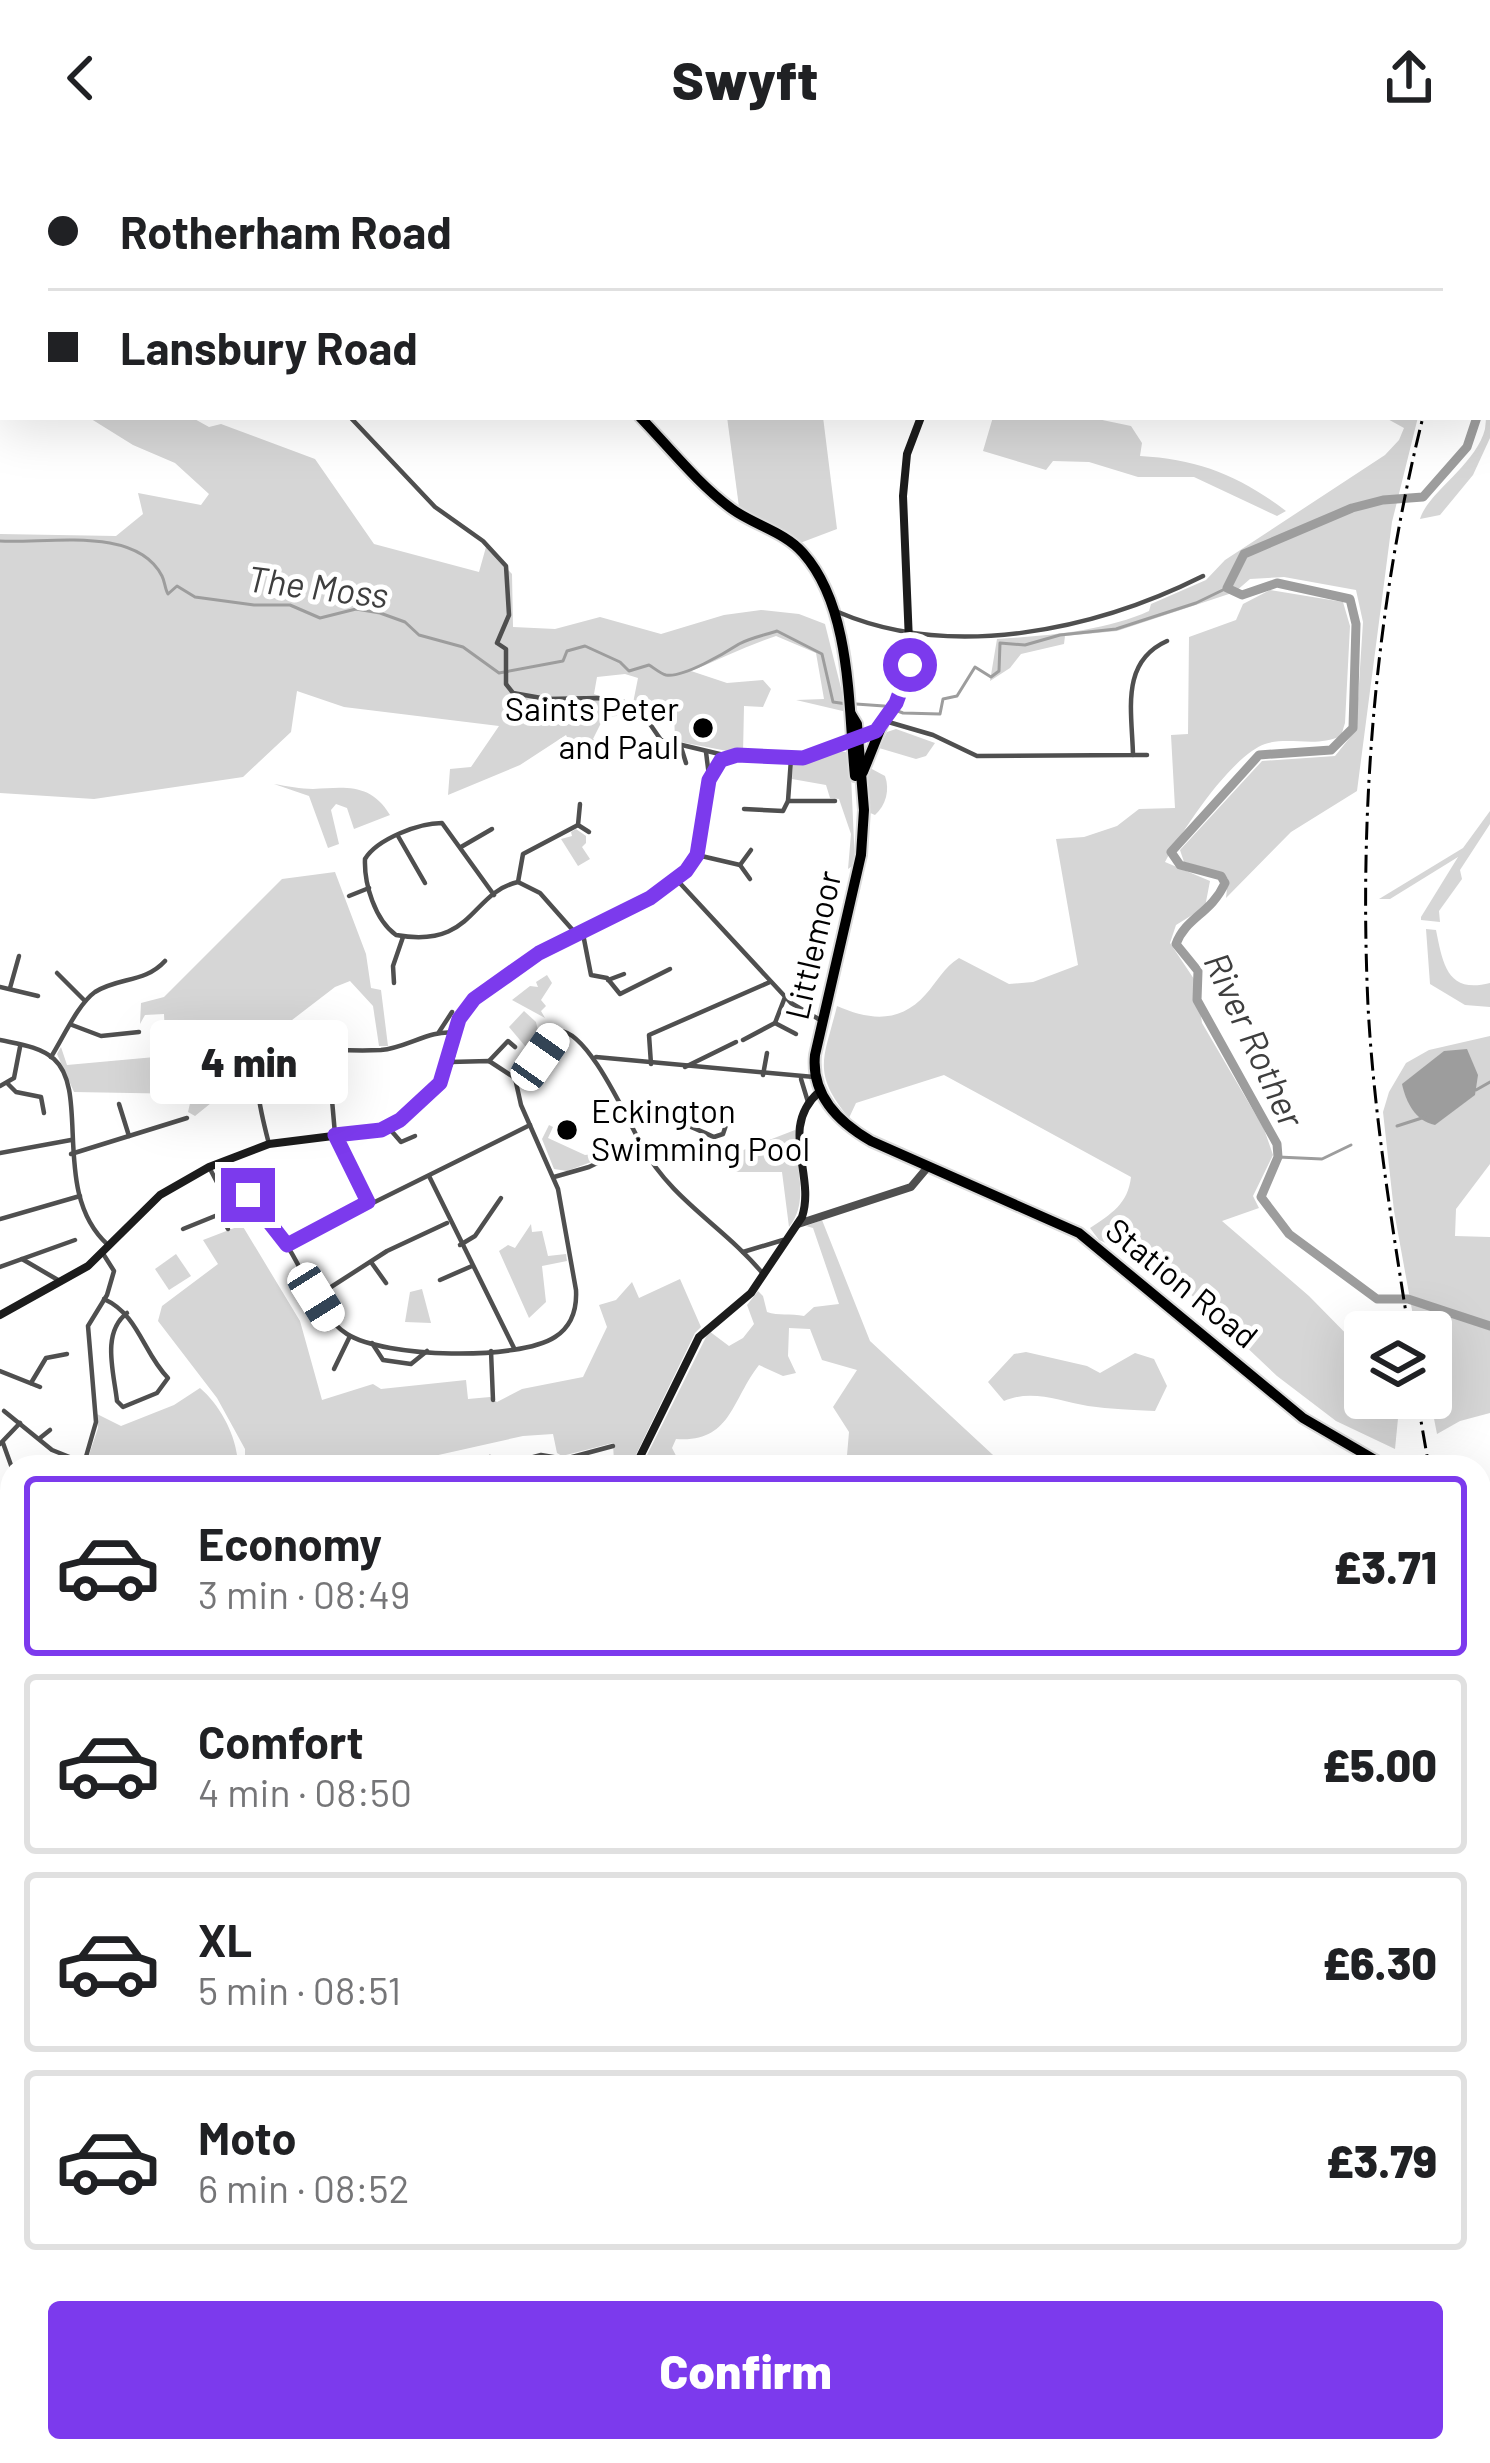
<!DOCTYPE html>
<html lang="en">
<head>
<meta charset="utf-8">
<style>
  :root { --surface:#fff; --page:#f2f2f2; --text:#202124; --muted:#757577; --line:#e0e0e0; --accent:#7c3aed }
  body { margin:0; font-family:Barlow,sans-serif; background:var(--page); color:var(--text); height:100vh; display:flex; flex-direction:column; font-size:45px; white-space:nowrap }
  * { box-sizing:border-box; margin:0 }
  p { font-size:39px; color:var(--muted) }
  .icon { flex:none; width:66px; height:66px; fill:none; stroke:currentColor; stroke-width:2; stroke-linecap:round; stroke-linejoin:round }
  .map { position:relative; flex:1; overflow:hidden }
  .drawer { position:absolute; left:0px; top:1299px; width:1491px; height:1008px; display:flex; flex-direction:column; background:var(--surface); border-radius:36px 36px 0 0; box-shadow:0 12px 48px #0002 }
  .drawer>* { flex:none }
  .hud { position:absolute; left:0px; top:0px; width:1491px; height:264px; box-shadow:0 12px 48px #0002; display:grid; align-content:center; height:264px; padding:0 48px; background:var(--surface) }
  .tools { position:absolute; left:1344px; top:1155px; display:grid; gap:24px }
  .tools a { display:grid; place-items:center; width:108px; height:108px; border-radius:12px; background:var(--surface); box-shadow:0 12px 48px #0002; font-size:60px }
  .end { position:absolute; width:54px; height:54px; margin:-27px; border:15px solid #7c3aed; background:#fff; box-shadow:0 0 0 6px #fff }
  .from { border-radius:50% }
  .bubble { position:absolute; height:84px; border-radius:12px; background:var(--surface); box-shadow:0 12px 48px #0002; font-size:39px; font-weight:800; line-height:84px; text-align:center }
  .car { position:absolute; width:36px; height:72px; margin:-36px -18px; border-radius:15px; box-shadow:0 0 9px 3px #0007; background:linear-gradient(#fff 24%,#345 0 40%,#fff 0 76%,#345 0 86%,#fff 0) }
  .hud b { display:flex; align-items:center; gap:42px; height:114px; font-size:45px }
  .hud b+b { border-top:3px solid var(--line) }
  .hud i { width:30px; height:30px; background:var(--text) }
  ul { padding:21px 0 0; list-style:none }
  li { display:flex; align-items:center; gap:36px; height:180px; margin:0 24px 18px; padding:0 24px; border:6px solid var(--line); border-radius:12px }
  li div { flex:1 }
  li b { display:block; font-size:45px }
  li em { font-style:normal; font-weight:800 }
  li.on { border-color:var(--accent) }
  li>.icon { width:108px; height:108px; stroke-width:1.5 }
  .primary-button { display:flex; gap:24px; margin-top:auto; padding:24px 48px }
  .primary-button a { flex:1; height:138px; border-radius:12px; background:var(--accent); color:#fff; font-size:48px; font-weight:800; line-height:138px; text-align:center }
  header { display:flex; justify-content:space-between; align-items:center; height:156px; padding:0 48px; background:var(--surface); font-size:54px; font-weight:800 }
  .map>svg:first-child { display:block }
</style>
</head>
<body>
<header><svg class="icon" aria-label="back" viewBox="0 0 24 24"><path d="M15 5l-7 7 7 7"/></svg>Swyft<svg class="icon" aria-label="share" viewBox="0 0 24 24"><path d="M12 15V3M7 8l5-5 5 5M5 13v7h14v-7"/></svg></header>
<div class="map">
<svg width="1490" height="2307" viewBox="0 0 1490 2307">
  <rect width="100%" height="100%" fill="#fff"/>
  <g fill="#d6d6d6">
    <path d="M1490 127V282L1473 319 1440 359 1420 363C1428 336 1476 309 1485 273 1490 233 1480 173 1490 127Z"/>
    <path d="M88 261H191L209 271 221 268 315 303 374 388 479 416 486 391 512 418 513 471 555 473 600 461 661 478 724 459 761 454 799 458 825 468 847 556 796 544 824 543 816 497 776 480C746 490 720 503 691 515L727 527 763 524 771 533 763 551 744 550 743 598 675 585 674 555 665 547 655 546 647 558 633 547 638 522 625 518 597 521 594 538 619 548 617 560 604 561 593 583 607 592 606 596 589 593 578 604 566 579 520 609 448 639 450 613 471 611 499 570 344 551 297 535 291 576 243 621 94 643 0 637V378L116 380 143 358 138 337 201 349 209 338 175 307 133 289Z"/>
    <polygon points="727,261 823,261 837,373 800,387 739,351"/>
    <path d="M993 261H1088L1131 270 1142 287 1140 300C1198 303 1240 320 1286 355L1277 360 1194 321H1138L1089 306 1053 305 1046 314 983 295Z"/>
    <path d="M1384 261H1418L1392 366 1357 635 1291 676 1226 742 1228 723 1223 717 1184 706 1180 694 1262 605 1335 600 1356 574 1363 466 1356 434 1284 421 1250 423 1235 436 1117 475 1065 480 1064 488 1021 498 1010 512 990 525 997 483C1046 480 1105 475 1149 455L1151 448 1206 424 1225 404 1385 299 1399 284 1404 272Z"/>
    <path d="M1270 434 1343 446 1350 470 1345 567 1341 580C1316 592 1289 580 1265 588 1231 600 1182 675 1165 706L1210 725 1205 751 1176 769 1170 787 1196 826 1202 867 1264 973 1273 999 1253 1040 1259 1052 1222 1065 1309 1140 1365 1197V1242H1400L1395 1293 1336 1265 1277 1220 1167 1116 1151 1118 1132 1098 1099 1084 1090 1072C1111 1058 1128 1048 1131 1021L944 919 856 947 849 962C811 916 824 903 837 850 869 864 900 868 926 838 937 826 944 811 959 802L1009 828 1033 826 1078 809 1056 683 1084 681 1117 670 1139 653 1175 652 1171 579 1188 578 1189 481 1236 464 1243 448Z"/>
    <polygon points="896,573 935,587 926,600 916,603 879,592 887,576"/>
    <polygon points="835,594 850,597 855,708 848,713 851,678 839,643 830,642 826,629 792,623 793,608"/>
    <path d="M870 612 885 620C890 634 886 649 875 659L868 656 866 623Z"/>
    <path d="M274 628C287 630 301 633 313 633 346 631 371 627 390 659L354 673 347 652 336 648 331 654 339 688 328 692 309 640Z"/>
    <polygon points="1490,655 1490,668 1460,714 1462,723 1439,755 1440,766 1421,764 1421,761 1458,701 1390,743 1379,743 1463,692"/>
    <polygon points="576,673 586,680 586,687 582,691 590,703 578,710 561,683 572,680 571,676"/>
    <polygon points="335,716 366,798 371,832 381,834 388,890 379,890 373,850 350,825 335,831 253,894 216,898 216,943 195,960 188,956 191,943 187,938 74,936 57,898 61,891 67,909 166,900 164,858 145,859 140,868 141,847 164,841 282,723"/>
    <path d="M1426 773 1436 774C1443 808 1447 838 1490 827V851L1465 849 1430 828Z"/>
    <polygon points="547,819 552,827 541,844 546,850 541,855 545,862 512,844 530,830 538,831 536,826"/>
    <polygon points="524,855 536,866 539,879 524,902 525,890 509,871"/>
    <polygon points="1490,880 1490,1008 1456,1053 1455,1080 1490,1081 1490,1257 1460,1265 1437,1278 1430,1242 1431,1176 1416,1176 1394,1055 1383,956 1389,936 1406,907 1429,894"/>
    <polygon points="549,969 553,971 548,982 585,999 593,998 594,1005 567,1015 554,1013 542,983"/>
    <path d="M795 974C794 1007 811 1044 789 1071L782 1016H736L720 1003Z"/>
    <path d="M822 1064 870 1185 1006 1311H846L849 1276 833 1251 857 1214 822 1204 810 1173 789 1172 788 1200 796 1217 783 1220 759 1209C731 1245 731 1287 676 1283L672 1292 682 1311H641L709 1175 729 1190 743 1182 754 1168 747 1149 758 1135 763 1140 767 1156C778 1160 791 1157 804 1160L814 1151 839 1148 813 1072 806 1070Z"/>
    <polygon points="531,1068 532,1076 542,1075 548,1100 566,1098 567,1105 542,1110 546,1146 529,1162 499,1095 508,1089 515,1092"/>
    <polygon points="242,1069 300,1165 322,1244 373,1228 381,1233 466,1224 468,1243 490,1241 497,1246 522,1233 583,1221 607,1171 599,1149 616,1144 632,1126 639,1142 680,1123 701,1171 695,1177 630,1311 608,1311 614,1306 613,1287 562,1300 557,1297 553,1278 523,1280 416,1304 412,1306 413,1311 228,1311 245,1300 245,1293 217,1242 158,1165 162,1150 218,1108 203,1084"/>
    <polygon points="176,1098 191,1120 169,1134 155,1113"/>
    <polygon points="422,1133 431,1167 405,1166 410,1136"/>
    <path d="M1026 1196 1087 1210 1100 1217 1135 1197 1154 1203 1167 1230 1155 1255C1133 1254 1110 1253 1088 1250 1059 1245 1032 1233 1004 1245L988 1226 1014 1198Z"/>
    <path d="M200 1232C219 1248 234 1276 237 1299L219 1311H85L98 1272 97 1258 121 1270 174 1249Z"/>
    <polygon points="1490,1748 1490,2135 1479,2137 1479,1750"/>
    <polygon points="0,1994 12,2029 12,2194 0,2185"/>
    <polygon points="179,2295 257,2295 272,2307 172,2307"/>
    <polygon points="267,2295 810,2295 810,2307 280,2307"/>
    <polygon points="820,2295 928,2295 932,2307 820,2307"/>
    <polygon points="956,2295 1346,2295 1341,2307 959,2307"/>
  </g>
  <path fill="#9d9d9d" d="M1467 893 1478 919 1475 939 1435 969C1415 965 1406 946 1402 928L1444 895Z"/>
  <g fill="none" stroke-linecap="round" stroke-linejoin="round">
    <g stroke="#9d9d9d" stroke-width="3">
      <polyline points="69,3 70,0"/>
      <path d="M0 385C46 388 136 369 162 420 165 426 165 433 168 438L177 430 195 441 254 449H290L320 462 356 453 380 457 405 466 419 479 463 491 499 517 563 505 567 495 585 490 620 506 629 515 649 509C654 512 661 518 666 519 683 522 725 497 739 488 750 482 765 479 777 475L822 498 833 546 847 548"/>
      <polyline points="856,548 884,550 903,557 940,558 943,543 957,540 975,511 991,521 999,515 1000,487 1025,489 1060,479 1116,473 1196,447 1227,432"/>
      <polyline points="1476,934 1490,926"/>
      <polyline points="1397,970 1425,961"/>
      <polyline points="1278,1001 1322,1003 1351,989"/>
      <polyline points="0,2028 12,2067"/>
      <polyline points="0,2165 12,2175"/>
      <polyline points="272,2295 283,2303 320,2307"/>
      <polyline points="285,2295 288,2307"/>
      <polyline points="331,2295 335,2307"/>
      <polyline points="304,2306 309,2299 327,2295"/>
      <polyline points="160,2307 165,2295"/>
    </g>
    <g stroke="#9d9d9d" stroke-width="9">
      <polyline points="1488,113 1490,107"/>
      <path d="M1477 261 1467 291 1423 341 1383 344 1352 352 1244 398 1227 432 1242 439 1277 427 1350 443 1356 468 1353 572 1331 594 1259 599 1171 696 1180 709 1221 720 1225 727C1211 758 1186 761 1176 788L1198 815 1197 844 1277 988 1278 1001 1261 1041 1289 1078 1377 1143H1408L1490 1170"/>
      <polyline points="1479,1445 1490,1425"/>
      <polyline points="1479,2020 1490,2015"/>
      <polyline points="1478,2307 1490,2302"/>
    </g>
    <defs>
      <g id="primary">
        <polyline points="461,0 462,3"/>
        <path d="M640 261C669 291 698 328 732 353 754 369 785 376 803 397 852 452 848 551 855 620"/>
        <path d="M851 558 857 568 864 654 861 699 815 899C811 939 838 966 871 985L1079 1077 1303 1262 1387 1311"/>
        <polyline points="863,616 882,569"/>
        <polyline points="1479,1559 1490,1593"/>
      </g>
    </defs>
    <use href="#primary" stroke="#dbdbdb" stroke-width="14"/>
    <g stroke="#4f4f4f" stroke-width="4.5">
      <polyline points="235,0 235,3"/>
      <polyline points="1028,0 1037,3"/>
      <polyline points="1204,0 1213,3"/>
      <polyline points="1270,0 1271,3"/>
      <polyline points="1343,0 1344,3"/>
      <polyline points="642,3 642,0"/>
      <polyline points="754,3 754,0"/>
      <polyline points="803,3 803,0"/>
      <polyline points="856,3 856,0"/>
      <polyline points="911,3 911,0"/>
      <polyline points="1048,3 1049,0"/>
      <polyline points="1115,3 1115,0"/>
      <polyline points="1300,3 1300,0"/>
      <polyline points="1375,3 1379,0"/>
      <polyline points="350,261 435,351 483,385 506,410 509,459 497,487 506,493 506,528 513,537 547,543 598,542 624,546 643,558 661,584 728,600"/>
      <path d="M838 456C952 505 1095 474 1203 420"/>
      <path d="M885 565 933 579 977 600 1133 599C1132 555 1120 506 1167 485"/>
      <polyline points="681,591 686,607"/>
      <polyline points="706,596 709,620"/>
      <polyline points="1133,599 1147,599"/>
      <polyline points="788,645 835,645"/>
      <polyline points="580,648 578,669 589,676"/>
      <polyline points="744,653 783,655 788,645 791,603"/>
      <polyline points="398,680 425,727"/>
      <polyline points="461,691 492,673"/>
      <polyline points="697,699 740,709 751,694"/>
      <polyline points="740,709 750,723"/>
      <polyline points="677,724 791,847 822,865"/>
      <polyline points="518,726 523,698 578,669"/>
      <path d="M494 739 442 667C419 667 377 683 365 703 364 728 375 764 396 779 474 793 470 737 518 726L540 737 578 780"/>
      <polyline points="349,740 369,732"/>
      <polyline points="583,778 591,819 607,822 620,838 670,813"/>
      <polyline points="57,817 85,845"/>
      <polyline points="608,824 624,818"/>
      <polyline points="394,827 393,810 403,781"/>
      <polyline points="0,831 38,840"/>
      <polyline points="10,832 19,800"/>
      <polyline points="775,867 796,878"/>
      <polyline points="72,869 101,880 139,876"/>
      <polyline points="439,876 452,856"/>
      <path d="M0 884C18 888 39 890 54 903 91 936 50 1037 108 1089"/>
      <polyline points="743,884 775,867 785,841"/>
      <polyline points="318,892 320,920"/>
      <path d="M51 901C63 882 78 848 95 836 119 821 145 827 165 805"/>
      <polyline points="596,901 814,921"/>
      <polyline points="489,905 508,885 515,891"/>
      <polyline points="450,906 489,905 515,922"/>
      <polyline points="651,908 649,879 770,826"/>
      <polyline points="685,911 736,886"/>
      <polyline points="763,919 767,897"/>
      <path d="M515 922 528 916 558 875C587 872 627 963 642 990 672 1045 725 1071 764 1119"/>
      <polyline points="801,923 808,946"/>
      <polyline points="8,928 16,936 41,941 44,957"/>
      <polyline points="0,930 14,922 20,891"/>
      <polyline points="332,944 335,978 368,1046"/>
      <polyline points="119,948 129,980"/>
      <path d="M629 966C660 953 684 968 714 981L723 978 726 969"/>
      <polyline points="388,971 401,986 415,980"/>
      <path d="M269 988C261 957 250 917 264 888 302 891 342 896 381 894 407 892 430 873 455 877"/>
      <polyline points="0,997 71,984"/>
      <polyline points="71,998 187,962"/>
      <polyline points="429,1020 514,1192"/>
      <polyline points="554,1021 589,1011 640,986"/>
      <path d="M247 1037C257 1055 274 1070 286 1088 305 1116 318 1160 347 1178 385 1202 518 1205 555 1181 572 1170 577 1153 576 1134L558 1033 521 949 515 922"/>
      <polyline points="220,1058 228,1073"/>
      <polyline points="0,1063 80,1040"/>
      <polyline points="183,1073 220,1058 220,1032 209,1011"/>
      <polyline points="288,1089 530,969"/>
      <polyline points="460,1089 475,1080 501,1042"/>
      <polyline points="743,1096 783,1084"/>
      <polyline points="22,1103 58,1124"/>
      <polyline points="371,1106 386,1127"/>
      <polyline points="0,1111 75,1084"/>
      <polyline points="440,1124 472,1110"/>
      <polyline points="317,1140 387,1095 447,1067"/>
      <path d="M104 1143C139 1159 143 1197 168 1222L157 1237 123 1251 117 1245C114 1217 101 1177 127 1157"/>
      <polyline points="372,1187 383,1204 411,1208 427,1195"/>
      <polyline points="491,1195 493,1244"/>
      <polyline points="334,1213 350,1180"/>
      <polyline points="0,1215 40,1231"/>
      <polyline points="31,1227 46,1202 67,1198"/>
      <polyline points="4,1255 52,1294 77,1304"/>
      <polyline points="40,1282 50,1274"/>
      <polyline points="3,1287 12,1312"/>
      <polyline points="0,1288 20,1267"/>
      <polyline points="490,1301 493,1311"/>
      <polyline points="561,1304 613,1290"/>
      <polyline points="448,1310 448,1311"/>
      <polyline points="83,1311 96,1266 88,1170 107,1139 114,1115 102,1096"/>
      <polyline points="496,1311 541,1299 559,1302 560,1311"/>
      <polyline points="0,1357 12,1364"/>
      <polyline points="0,1387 12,1389"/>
      <polyline points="0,1436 12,1424"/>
    </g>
    <polyline stroke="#4f4f4f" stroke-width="8" points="798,1068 911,1031 927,1012"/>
    <g stroke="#1c1c1c" stroke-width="8">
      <polyline points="984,3 985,0"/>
      <polyline points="0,1159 88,1110 160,1039 209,1011 269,988 381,974 399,964 440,927 450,906 459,863 474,843 540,798 650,743 686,715 699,691 711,616 721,604 737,599 803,601 878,573 895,547 910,510 903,340 907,298 921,261"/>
      <path d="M635 1311 699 1181 751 1137 802 1061C816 1019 778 972 819 936"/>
      <polyline points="945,2295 947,2307"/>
    </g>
    <use href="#primary" stroke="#000" stroke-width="10"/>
    <g stroke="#000" stroke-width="3" stroke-dasharray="18 6 3 6" stroke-linecap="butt">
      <polyline points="1488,33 1490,28"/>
      <path d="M1409 1176C1392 1068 1374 960 1368 850 1359 654 1375 452 1423 261"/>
      <polyline points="1417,1242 1429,1311"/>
      <polyline points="1351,2307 1355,2295"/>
    </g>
  </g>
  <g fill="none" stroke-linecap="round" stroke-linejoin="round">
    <polyline stroke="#7c3aed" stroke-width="15" points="248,1039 287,1089 368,1046 335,979 381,974 400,964 440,927 459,863 474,843 539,797 650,742 686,715 697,699 709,624 721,604 737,599 803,602 876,575 896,547 910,509"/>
  </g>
  <g fill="#000" stroke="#fff" stroke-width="4.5">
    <circle cx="703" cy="572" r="12"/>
    <circle cx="567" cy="974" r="12"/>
  </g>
  <g text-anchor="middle" stroke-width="10" stroke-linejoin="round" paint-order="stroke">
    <g font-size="33" fill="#000" stroke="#fff" text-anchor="end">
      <text x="679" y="565">Saints Peter<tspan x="679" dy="38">and Paul</tspan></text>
      <text x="591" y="967" text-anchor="start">Eckington<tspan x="591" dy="38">Swimming Pool</tspan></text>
    </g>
    <g font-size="33" fill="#000" stroke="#fff">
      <text transform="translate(813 789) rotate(-77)" y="12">Littlemoor</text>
      <text transform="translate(1182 1127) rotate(39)" y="12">Station Road</text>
    </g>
    <g font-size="36" font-style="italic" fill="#3e3e3e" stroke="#fff">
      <text transform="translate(318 431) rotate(7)" y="13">The Moss</text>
      <text transform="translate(1254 884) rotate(65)" y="13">River Rother</text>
    </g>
  </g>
</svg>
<div class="tools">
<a><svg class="icon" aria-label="layers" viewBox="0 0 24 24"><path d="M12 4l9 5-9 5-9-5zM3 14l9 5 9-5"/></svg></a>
</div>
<i class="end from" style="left:910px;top:509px"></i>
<i class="end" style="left:248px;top:1039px"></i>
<div class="bubble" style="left:150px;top:864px;width:198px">4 min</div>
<i class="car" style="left:540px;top:901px;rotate:35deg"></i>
<i class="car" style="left:316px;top:1141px;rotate:148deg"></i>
<div class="hud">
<b><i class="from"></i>Rotherham Road</b>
<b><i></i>Lansbury Road</b>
</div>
<section class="drawer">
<ul>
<li class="on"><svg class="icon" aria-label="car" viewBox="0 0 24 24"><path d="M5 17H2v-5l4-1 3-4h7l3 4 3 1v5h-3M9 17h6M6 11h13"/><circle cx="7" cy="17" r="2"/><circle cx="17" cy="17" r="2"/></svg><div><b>Economy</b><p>3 min · 08:49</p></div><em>£3.71</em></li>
<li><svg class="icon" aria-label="car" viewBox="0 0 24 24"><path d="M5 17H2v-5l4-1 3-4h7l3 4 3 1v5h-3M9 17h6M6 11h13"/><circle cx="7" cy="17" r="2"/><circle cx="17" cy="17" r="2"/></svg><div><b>Comfort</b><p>4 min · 08:50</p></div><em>£5.00</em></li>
<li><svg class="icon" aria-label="car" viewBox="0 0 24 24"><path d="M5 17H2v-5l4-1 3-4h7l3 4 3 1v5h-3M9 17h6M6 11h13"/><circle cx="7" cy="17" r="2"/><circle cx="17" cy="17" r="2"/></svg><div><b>XL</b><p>5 min · 08:51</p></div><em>£6.30</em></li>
<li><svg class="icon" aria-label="car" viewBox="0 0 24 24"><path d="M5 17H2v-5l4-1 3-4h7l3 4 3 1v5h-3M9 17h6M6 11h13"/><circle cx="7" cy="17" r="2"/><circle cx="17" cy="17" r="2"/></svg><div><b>Moto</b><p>6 min · 08:52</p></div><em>£3.79</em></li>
</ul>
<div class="primary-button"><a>Confirm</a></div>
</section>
</div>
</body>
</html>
